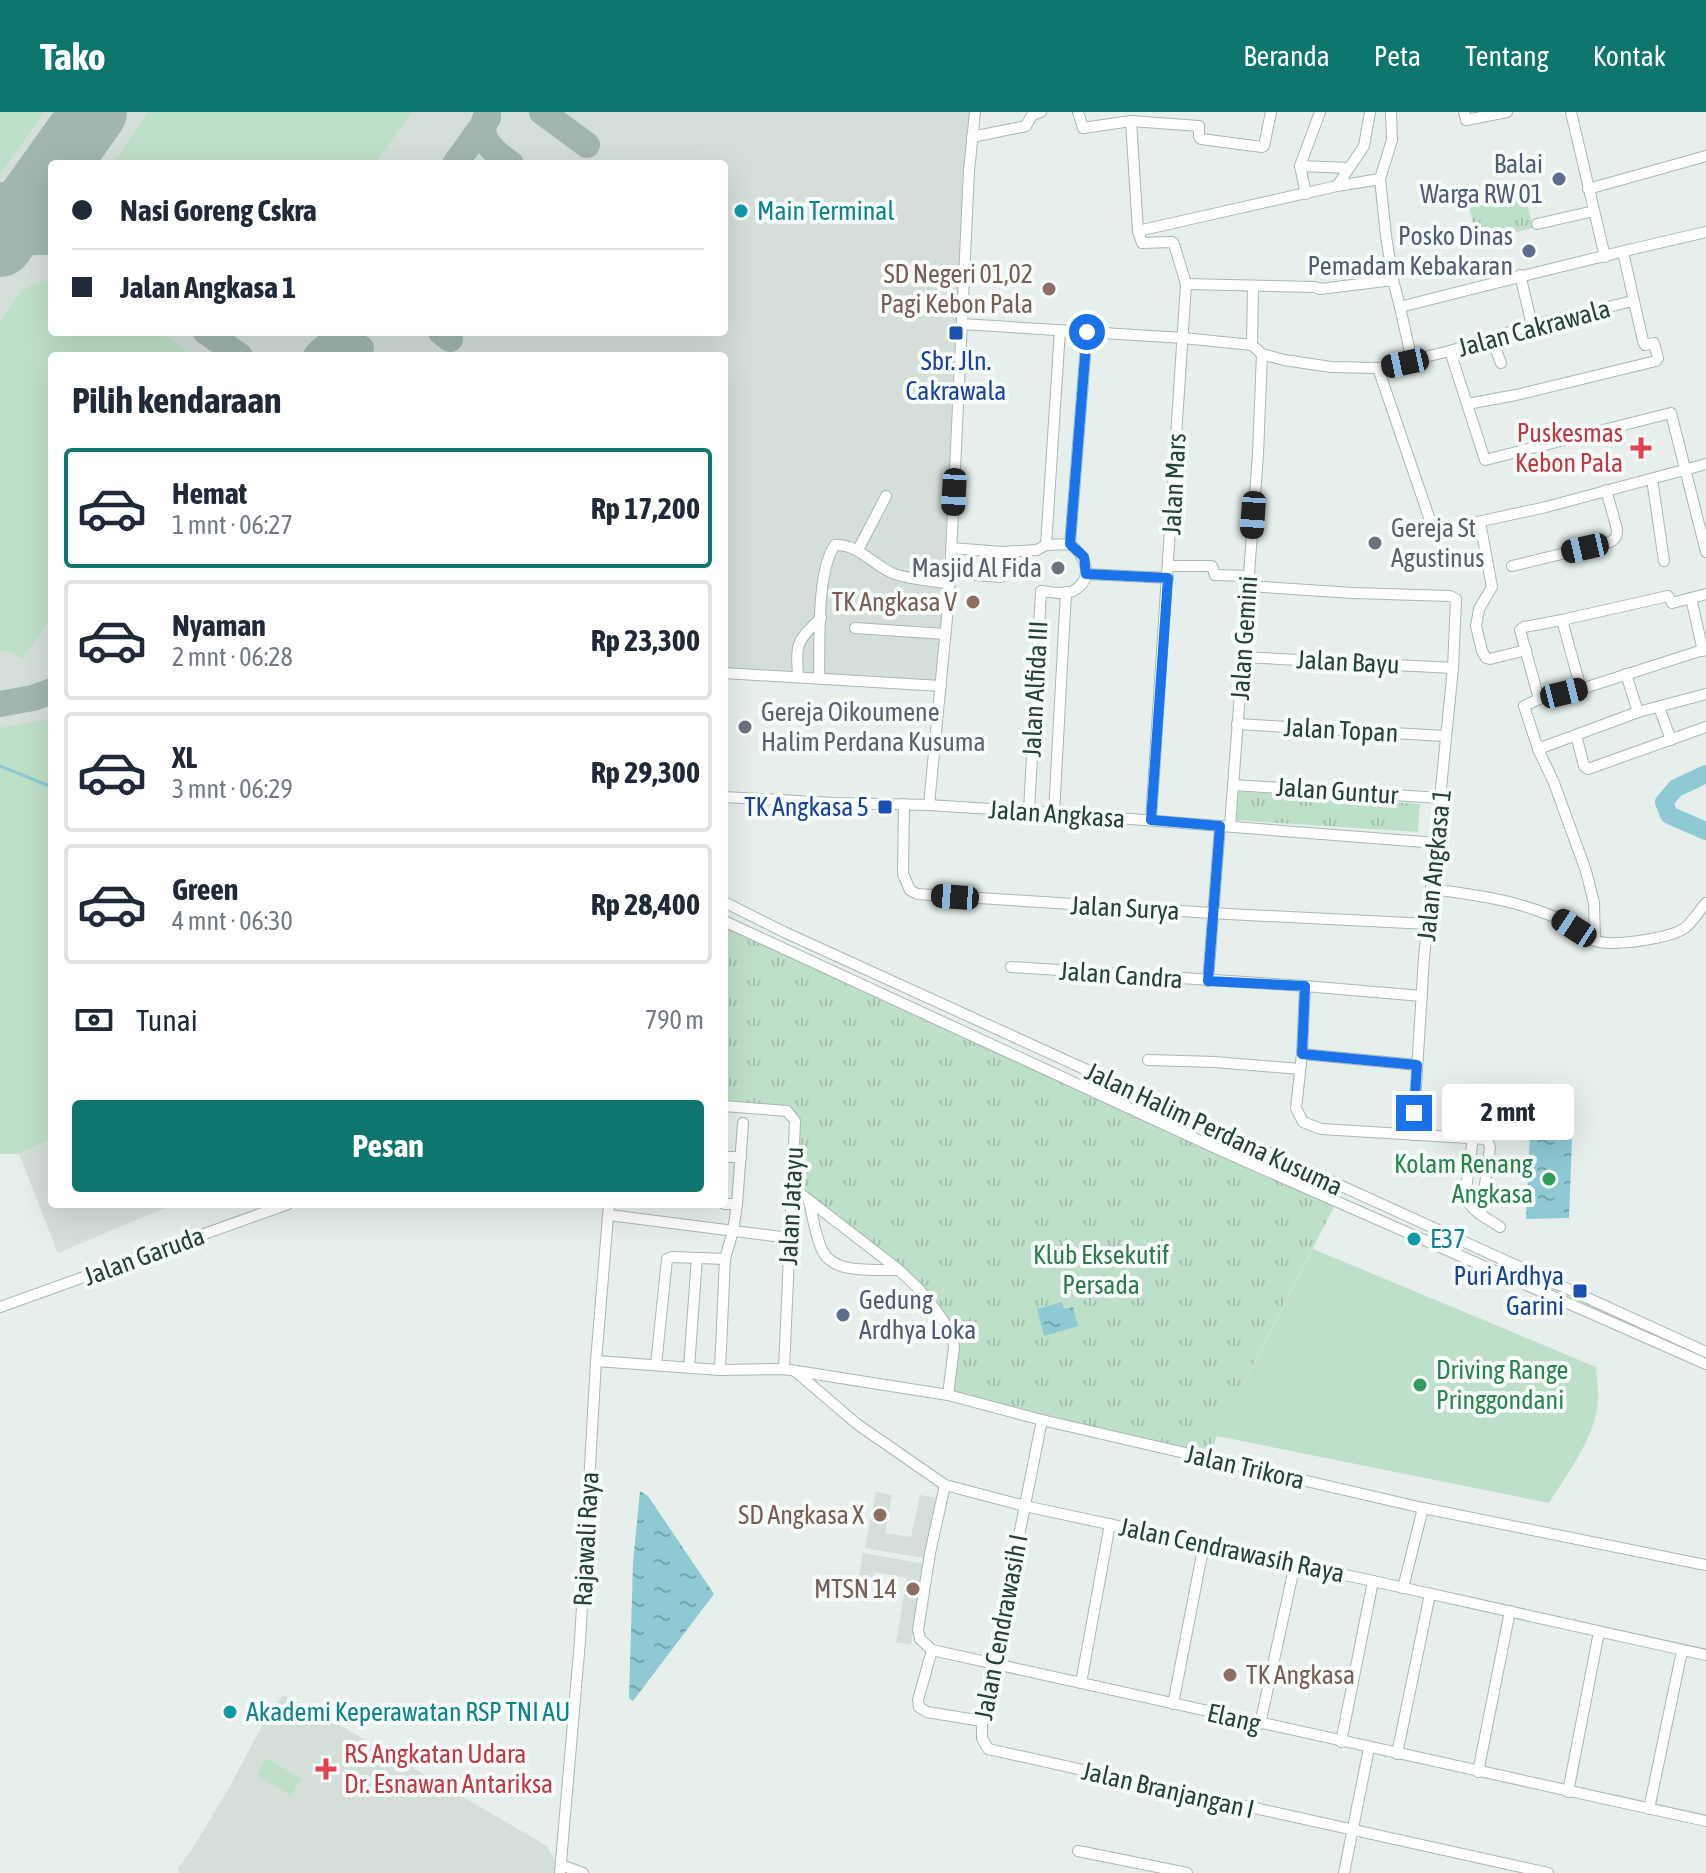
<!DOCTYPE html>
<html lang="id">
<head>
<meta charset="utf-8">
<style>
  :root { --surface:#fff; --page:#f2f2f3; --text:#1f2937; --muted:#747a83; --line:#e0e1e3; --accent:#0f766e }
  body { margin:0; font-family:"Asap Condensed",sans-serif; background:var(--page); color:var(--text); height:100vh; display:flex; flex-direction:column; font-size:30px; white-space:nowrap }
  * { box-sizing:border-box; margin:0 }
  p { font-size:26px; color:var(--muted) }
  .icon { flex:none; width:44px; height:44px; fill:none; stroke:currentColor; stroke-width:2; stroke-linecap:round; stroke-linejoin:round }
  .map { position:relative; flex:1; overflow:hidden }
  .sheet { position:absolute; left:48px; top:240px; width:680px; height:856px; display:flex; flex-direction:column; background:var(--surface); border-radius:8px; box-shadow:0 8px 32px #0002 }
  .sheet>* { flex:none }
  .guide { position:absolute; left:48px; top:48px; width:680px; height:176px; border-radius:8px; box-shadow:0 8px 32px #0002; display:grid; align-content:center; height:176px; padding:0 24px; background:var(--surface) }
  .end { position:absolute; width:36px; height:36px; margin:-18px; border:10px solid #1a73e8; background:#fff; box-shadow:0 0 0 4px #fff }
  .from { border-radius:50% }
  .bubble { position:absolute; height:56px; border-radius:8px; background:var(--surface); box-shadow:0 8px 32px #0002; font-size:26px; font-weight:700; line-height:56px; text-align:center }
  .car { position:absolute; width:24px; height:48px; margin:-24px -12px; border-radius:10px; box-shadow:0 0 6px 2px #0007; background:linear-gradient(#222 24%,#8ab4d8 0 40%,#222 0 76%,#8ab4d8 0 86%,#222 0) }
  .guide b { display:flex; align-items:center; gap:28px; height:76px; font-size:30px }
  .guide b+b { border-top:2px solid var(--line) }
  .guide i { width:20px; height:20px; background:var(--text) }
  ul { padding:0; list-style:none }
  li { display:flex; align-items:center; gap:24px; height:120px; margin:0 16px 12px; padding:0 8px; border:4px solid var(--line); border-radius:8px }
  li div { flex:1 }
  li b { display:block; font-size:30px }
  li em { font-style:normal; font-weight:700 }
  li.active { border-color:var(--accent) }
  li>.icon { width:72px; height:72px; stroke-width:1.5 }
  h2 { padding:0 24px; font-size:36px; line-height:96px }
  .pay { display:flex; align-items:center; gap:20px; height:88px; padding:0 24px; font-size:30px }
  .pay p { margin-inline-start:auto }
  .button { display:flex; gap:16px; margin-top:auto; padding:16px 24px }
  .button a { flex:1; height:92px; border-radius:8px; background:var(--accent); color:#fff; font-size:32px; font-weight:700; line-height:92px; text-align:center }
  header { display:flex; align-items:center; gap:48px; box-sizing:border-box; height:112px; padding:0 40px; background:var(--accent); color:#fff }
  header strong { font-size:38px }
  nav { display:flex; gap:44px; margin-inline-start:auto; font-size:28px }
  .map>svg:first-child { display:block }
</style>
</head>
<body>
<header>
<strong>Tako</strong>
<nav><a>Beranda</a><a>Peta</a><a>Tentang</a><a>Kontak</a></nav>
</header>
<div class="map">
<svg width="1706" height="1761" viewBox="0 0 1706 1761">
  <defs>
    <pattern id="park-tufts" width="24" height="20" patternUnits="userSpaceOnUse" patternTransform="scale(2)"><rect width="24" height="20" fill="#bfe0c8"/><path d="M3 7l-1-3M5 7V3M7 7l1-3M15 17l-1-3M17 17v-4M19 17l1-3" fill="none" stroke="#a4c1ad"/></pattern>
    <pattern id="water-ripples" width="26" height="14" patternUnits="userSpaceOnUse" patternTransform="scale(2)"><rect width="26" height="14" fill="#8ec9d4"/><path d="M2 4q2-2 4 0t4 0M15 11q2-2 4 0t4 0" fill="none" stroke="#74a5ad"/></pattern>
  </defs>
  <rect width="100%" height="100%" fill="#e6efeb"/>
  <g fill="#d4dfda" fill-rule="evenodd">
    <path d="M0 0H972L955 231 938 578 818 568 724 567V244H52V1092H174L58 1141 19 1042H0ZM52 52H724V220H52Z"/>
    <polygon points="876,1380 892,1383 885,1421 911,1425 920,1383 936,1386 924,1446 865,1436"/>
    <polygon points="863,1441 925,1452 911,1533 896,1530 907,1466 874,1460 868,1491 854,1489"/>
    <polygon points="283,1583 309,1595 547,1734 557,1752 557,1761 179,1761 178,1756 191,1739 229,1676 270,1599"/>
  </g>
  <g fill="#bfe0c8">
    <polygon points="0,0 44,0 0,63"/>
    <polygon points="149,0 412,0 375,52 112,52"/>
    <path d="M52 167V220H161L192 244H52V504L22 547 13 541 0 538V209C18 184 19 173 52 167Z"/>
    <polygon points="52,607 52,1026 19,1042 0,1042 0,616"/>
    <path d="M1313 1137 1596 1255C1597 1266 1598 1277 1598 1287 1597 1323 1567 1362 1549 1391L1217 1324Z"/>
    <polygon points="267,1646 301,1667 291,1684 257,1663"/>
  </g>
  <g fill="url(#park-tufts)">
    <polygon points="1525,83 1533,116 1477,129 1469,95"/>
    <polygon points="1235,679 1420,692 1418,720 1232,708"/>
    <polygon points="724,809 1337,1089 1217,1324 1208,1346 948,1283 953,1227 919,1177 793,1076 792,1002 724,994"/>
  </g>
  <g fill="url(#water-ripples)">
    <polygon points="1530,1022 1572,1027 1569,1106 1526,1107"/>
    <polygon points="1062,1190 1064,1197 1073,1195 1078,1214 1044,1224 1037,1197"/>
    <polygon points="640,1379 648,1384 714,1482 633,1589 629,1586 633,1451"/>
  </g>
  <g fill="none" stroke-linecap="round" stroke-linejoin="round">
    <polyline stroke="#8ec9d4" stroke-width="3" points="0,654 52,675"/>
    <polyline stroke="#8ec9d4" stroke-width="18" points="1706,662 1676,676 1664,690 1669,703 1706,719"/>
    <g stroke="#a2b6b0" stroke-width="26">
      <path d="M488 0C474 24 492 39 511 52"/>
      <polyline points="542,0 587,33"/>
      <polyline points="67,52 77,24"/>
      <polyline points="455,52 488,6"/>
      <polyline points="0,83 23,99"/>
      <polyline points="0,143 31,130 52,130"/>
      <polyline points="206,220 240,244"/>
      <polyline points="441,220 450,227"/>
      <path d="M316 244C328 228 343 229 361 236"/>
      <polyline points="0,592 33,586 52,579"/>
    </g>
    <g stroke="#a2b6b0" stroke-width="66">
      <polyline points="57,52 94,0"/>
      <polyline points="0,132 52,59"/>
    </g>
    <defs>
      <g id="minor">
        <polyline points="1078,0 1083,16 1131,9 1138,119 1142,131 1172,130 1174,132 1186,172 1151,708"/>
        <polyline points="1391,0 1392,28 1380,67 1386,124 1393,168"/>
        <polyline points="1464,0 1466,8 1507,0"/>
        <polyline points="1571,0 1605,145"/>
        <polyline points="1131,9 1199,14 1199,25 1201,27 1262,35 1264,34 1271,0"/>
        <polyline points="972,25 1026,14 1032,3 1041,0"/>
        <polyline points="1300,54 1349,56"/>
        <polyline points="1337,74 1364,34 1370,0"/>
        <polyline points="1588,77 1706,44"/>
        <polyline points="1306,82 1300,54 1320,0"/>
        <polyline points="1537,112 1594,99"/>
        <polyline points="1138,119 1337,74 1380,67"/>
        <polyline points="1520,163 1532,213"/>
        <polyline points="1186,172 1315,175 1320,177 1393,168 1400,195"/>
        <polyline points="962,212 1183,226 1252,233 1262,242 1284,248 1331,255 1378,256 1450,239 1532,213 1633,189"/>
        <polyline points="1491,225 1501,251"/>
        <polyline points="1252,233 1253,174"/>
        <polyline points="1450,239 1485,348 1671,301 1706,440"/>
        <path d="M1412 249 1400 195C1502 169 1604 143 1706 120"/>
        <polyline points="1378,256 1433,417 1436,419 1546,395 1706,352"/>
        <polyline points="1467,292 1516,283 1656,249 1658,246 1654,231 1645,233 1643,229 1623,140"/>
        <polyline points="1652,367 1664,449"/>
        <polyline points="1480,410 1492,475 1479,497 1476,514 1482,539 1486,546 1490,547 1526,538"/>
        <polyline points="1070,432 1087,220"/>
        <polyline points="1046,433 1060,218"/>
        <path d="M951 436 1002 440 1037 438 1046 433 1070 432C1086 444 1095 467 1073 479 1064 483 1050 480 1041 479L1029 699"/>
        <polyline points="858,438 886,384"/>
        <polyline points="1169,454 1212,454 1215,463 1249,464"/>
        <path d="M1512 454 1610 430C1616 427 1617 424 1617 417L1606 378"/>
        <polyline points="949,461 1001,465 1002,440"/>
        <polyline points="1086,462 1168,466"/>
        <polyline points="1248,474 1353,481 1450,484 1456,487 1453,556 1424,846 1413,1023"/>
        <polyline points="1691,486 1703,539"/>
        <polyline points="855,516 945,522"/>
        <polyline points="1243,545 1453,556"/>
        <polyline points="724,561 941,574"/>
        <polyline points="1626,562 1638,600"/>
        <path d="M798 565C796 530 796 530 821 506"/>
        <path d="M819 566C820 534 816 459 835 433 858 432 872 452 892 461 909 468 931 468 949 472"/>
        <polyline points="1581,577 1562,508 1668,484 1672,491 1706,482"/>
        <polyline points="1539,587 1520,518 1524,515 1562,508"/>
        <polyline points="1659,595 1671,628"/>
        <polyline points="1237,612 1445,624"/>
        <polyline points="1576,623 1638,600 1706,582"/>
        <polyline points="1538,637 1576,623 1584,654 1588,657 1706,615"/>
        <polyline points="1233,673 1441,686"/>
        <polyline points="724,685 832,691 929,693 1054,701 1437,731"/>
        <polyline points="904,692 903,762 910,778 917,782 1228,802 1428,812"/>
        <polyline points="929,693 949,485 969,59 975,0"/>
        <polyline points="1054,701 1066,480"/>
        <polyline points="1230,714 1258,342 1262,242"/>
        <path d="M1432 777C1467 782 1502 786 1536 798 1545 801 1556 805 1564 810 1574 817 1585 825 1596 829 1613 835 1673 826 1686 815 1694 808 1700 798 1706 791"/>
        <polyline points="724,790 784,820 1706,1240"/>
        <polyline points="724,809 1222,1039 1706,1252"/>
        <polyline points="1595,829 1594,791 1586,759 1554,671 1538,637 1524,594 1541,586 1581,577 1706,537"/>
        <polyline points="1011,855 1305,874 1422,884"/>
        <polyline points="1208,869 1220,714"/>
        <polyline points="1305,874 1302,942 1296,996 1303,1010 1321,1017 1485,1027 1488,1029 1490,1036 1481,1102"/>
        <polyline points="1302,942 1417,953"/>
        <polyline points="1148,948 1215,950 1300,957"/>
        <polyline points="724,994 787,999 795,1009 784,1257"/>
        <path d="M1473 1026 1465 1084C1471 1100 1487 1106 1500 1115"/>
        <polyline points="724,1045 741,1045"/>
        <polyline points="793,1076 899,1158 919,1177 935,1197 949,1217 953,1227 954,1235 948,1283"/>
        <path d="M809 1089C813 1105 815 1123 822 1138 833 1163 874 1157 897 1158"/>
        <polyline points="724,1092 737,1092"/>
        <polyline points="609,1103 790,1126"/>
        <polyline points="0,1195 288,1092"/>
        <polyline points="596,1249 720,1258 784,1257 948,1283 1042,1308 1423,1396 1706,1453"/>
        <polyline points="656,1253 667,1147 672,1145 725,1147"/>
        <polyline points="689,1255 697,1146"/>
        <polyline points="720,1258 725,1147 733,1119 737,1092 743,1011"/>
        <polyline points="795,1259 857,1312 945,1373 1025,1394 1373,1469 1706,1543"/>
        <polyline points="1042,1308 982,1609 982,1626 988,1637 1548,1761"/>
        <polyline points="945,1373 930,1441 918,1518 920,1527 932,1538 1706,1709"/>
        <polyline points="1403,1476 1423,1396"/>
        <polyline points="932,1538 918,1588 919,1595 927,1600 982,1609"/>
        <polyline points="1081,1571 1110,1412"/>
        <polyline points="1173,1592 1204,1432"/>
        <polyline points="1260,1612 1295,1452"/>
        <polyline points="1341,1630 1373,1469"/>
        <polyline points="1397,1642 1430,1482"/>
        <polyline points="1478,1660 1510,1499"/>
        <polyline points="1568,1680 1599,1520"/>
        <polyline points="1649,1697 1682,1539"/>
        <polyline points="1078,1739 1187,1761"/>
        <polyline points="561,1753 583,1761"/>
        <polyline points="560,1761 580,1529 596,1249 609,1092"/>
        <polyline points="1344,1761 1369,1636"/>
      </g>
    </defs>
    <use href="#minor" stroke="#a8b8b2" stroke-width="12"/>
    <use href="#minor" stroke="#fff" stroke-width="10"/>
  </g>
  <g fill="none" stroke-linecap="round" stroke-linejoin="round">
    <polyline stroke="#1a73e8" stroke-width="10" points="1087,220 1070,432 1084,445 1086,462 1168,466 1151,708 1220,714 1208,869 1305,874 1302,942 1417,953 1414,1001"/>
  </g>
  <g fill="#5c6f8a" stroke="#f7fbf9" stroke-width="3">
    <circle cx="1559" cy="67" r="8"/>
    <circle cx="1529" cy="139" r="8"/>
    <circle cx="843" cy="1203" r="8"/>
  </g>
  <g fill="#0f9aa8" stroke="#f7fbf9" stroke-width="3">
    <circle cx="741" cy="99" r="8"/>
    <circle cx="1414" cy="1127" r="8"/>
    <circle cx="230" cy="1600" r="8"/>
  </g>
  <g fill="#8d6e63" stroke="#f7fbf9" stroke-width="3">
    <circle cx="1049" cy="177" r="8"/>
    <circle cx="973" cy="490" r="8"/>
    <circle cx="880" cy="1403" r="8"/>
    <circle cx="913" cy="1477" r="8"/>
    <circle cx="1230" cy="1563" r="8"/>
  </g>
  <g fill="#1a4fb4" stroke="#f7fbf9" stroke-width="3">
    <rect x="948" y="213" width="16" height="16" rx="4"/>
    <rect x="877" y="687" width="16" height="16" rx="4"/>
    <rect x="1572" y="1171" width="16" height="16" rx="4"/>
  </g>
  <g fill="#e0444e" stroke="#f7fbf9" stroke-width="3">
    <path d="M1637 324h8v8h8v8h-8v8h-8v-8h-8v-8h8z"/>
    <path d="M322 1645h8v8h8v8h-8v8h-8v-8h-8v-8h8z"/>
  </g>
  <g fill="#6b7280" stroke="#f7fbf9" stroke-width="3">
    <circle cx="1375" cy="431" r="8"/>
    <circle cx="1058" cy="456" r="8"/>
    <circle cx="745" cy="615" r="8"/>
  </g>
  <g fill="#2e9e5b" stroke="#f7fbf9" stroke-width="3">
    <circle cx="1549" cy="1067" r="8"/>
    <circle cx="1420" cy="1273" r="8"/>
  </g>
  <g text-anchor="middle" stroke-width="8" stroke-linejoin="round" paint-order="stroke">
    <g font-size="26" fill="#4e5e75" stroke="#f7fbf9" text-anchor="end">
      <text x="1543" y="61">Balai<tspan x="1543" dy="30">Warga RW 01</tspan></text>
      <text x="1513" y="133">Posko Dinas<tspan x="1513" dy="30">Pemadam Kebakaran</tspan></text>
      <text x="859" y="1197" text-anchor="start">Gedung<tspan x="859" dy="30">Ardhya Loka</tspan></text>
    </g>
    <g font-size="26" fill="#0d838f" stroke="#f7fbf9" text-anchor="start">
      <text x="757" y="108">Main Terminal</text>
      <text x="1430" y="1136">E37</text>
      <text x="246" y="1609">Akademi Keperawatan RSP TNI AU</text>
    </g>
    <g font-size="26" fill="#785e54" stroke="#f7fbf9" text-anchor="end">
      <text x="1033" y="171">SD Negeri 01,02<tspan x="1033" dy="30">Pagi Kebon Pala</tspan></text>
      <text x="957" y="499">TK Angkasa V</text>
      <text x="864" y="1412">SD Angkasa X</text>
      <text x="897" y="1486">MTSN 14</text>
      <text x="1246" y="1572" text-anchor="start">TK Angkasa</text>
    </g>
    <g font-size="26" fill="#24423a" stroke="#f7fbf9">
      <text transform="translate(1534 216) rotate(-15)" y="9">Jalan Cakrawala</text>
      <text transform="translate(1174 372) rotate(-87)" y="9">Jalan Mars</text>
      <text transform="translate(1244 526) rotate(-86)" y="9">Jalan Gemini</text>
      <text transform="translate(1348 550) rotate(3)" y="9">Jalan Bayu</text>
      <text transform="translate(1035 577) rotate(-87)" y="9">Jalan Alfida III</text>
      <text transform="translate(1341 618) rotate(3)" y="9">Jalan Topan</text>
      <text transform="translate(1337 679) rotate(4)" y="9">Jalan Guntur</text>
      <text transform="translate(1057 702) rotate(4)" y="9">Jalan Angkasa</text>
      <text transform="translate(1434 753) rotate(-84)" y="9">Jalan Angkasa 1</text>
      <text transform="translate(1125 796) rotate(3)" y="9">Jalan Surya</text>
      <text transform="translate(1121 863) rotate(4)" y="9">Jalan Candra</text>
      <text transform="translate(1214 1017) rotate(25)" y="9">Jalan Halim Perdana Kusuma</text>
      <text transform="translate(791 1094) rotate(-87)" y="9">Jalan Jatayu</text>
      <text transform="translate(144 1144) rotate(-20)" y="9">Jalan Garuda</text>
      <text transform="translate(1245 1355) rotate(13)" y="9">Jalan Trikora</text>
      <text transform="translate(586 1427) rotate(-87)" y="9">Rajawali Raya</text>
      <text transform="translate(1232 1438) rotate(12)" y="9">Jalan Cendrawasih Raya</text>
      <text transform="translate(1001 1515) rotate(-79)" y="9">Jalan Cendrawasih I</text>
      <text transform="translate(1234 1606) rotate(13)" y="9">Elang</text>
      <text transform="translate(1168 1678) rotate(13)" y="9">Jalan Branjangan I</text>
    </g>
    <g font-size="26" fill="#164399" stroke="#f7fbf9" text-anchor="end">
      <text x="956" y="258" text-anchor="middle">Sbr. Jln.<tspan x="956" dy="30">Cakrawala</tspan></text>
      <text x="869" y="704">TK Angkasa 5</text>
      <text x="1564" y="1173">Puri Ardhya<tspan x="1564" dy="30">Garini</tspan></text>
    </g>
    <g font-size="26" fill="#be3a42" stroke="#f7fbf9" text-anchor="end">
      <text x="1623" y="330">Puskesmas<tspan x="1623" dy="30">Kebon Pala</tspan></text>
      <text x="344" y="1651" text-anchor="start">RS Angkatan Udara<tspan x="344" dy="30">Dr. Esnawan Antariksa</tspan></text>
    </g>
    <g font-size="26" fill="#5b616d" stroke="#f7fbf9" text-anchor="start">
      <text x="1391" y="425">Gereja St<tspan x="1391" dy="30">Agustinus</tspan></text>
      <text x="1042" y="465" text-anchor="end">Masjid Al Fida</text>
      <text x="761" y="609">Gereja Oikoumene<tspan x="761" dy="30">Halim Perdana Kusuma</tspan></text>
    </g>
    <g font-size="26" fill="#27864d" stroke="#f7fbf9" text-anchor="end">
      <text x="1533" y="1061">Kolam Renang<tspan x="1533" dy="30">Angkasa</tspan></text>
      <text x="1436" y="1267" text-anchor="start">Driving Range<tspan x="1436" dy="30">Pringgondani</tspan></text>
    </g>
    <g font-size="26" fill="#2d7a4b" stroke="#f7fbf9">
      <text x="1101" y="1152">Klub Eksekutif<tspan x="1101" dy="30">Persada</tspan></text>
    </g>
  </g>
</svg>
<i class="end from" style="left:1087px;top:220px"></i>
<i class="end" style="left:1414px;top:1001px"></i>
<div class="bubble" style="left:1442px;top:972px;width:132px">2 mnt</div>
<i class="car" style="left:1405px;top:251px;rotate:258deg"></i>
<i class="car" style="left:954px;top:380px;rotate:183deg"></i>
<i class="car" style="left:1253px;top:403px;rotate:184deg"></i>
<i class="car" style="left:1585px;top:436px;rotate:257deg"></i>
<i class="car" style="left:1564px;top:581px;rotate:76deg"></i>
<i class="car" style="left:955px;top:785px;rotate:274deg"></i>
<i class="car" style="left:1574px;top:816px;rotate:303deg"></i>
<div class="guide">
<b><i class="from"></i>Nasi Goreng Cskra</b>
<b><i></i>Jalan Angkasa 1</b>
</div>
<section class="sheet">
<h2>Pilih kendaraan</h2>
<ul>
<li class="active"><svg class="icon" aria-label="car" viewBox="0 0 24 24"><path d="M5 17H2v-5l4-1 3-4h7l3 4 3 1v5h-3M9 17h6M6 11h13"/><circle cx="7" cy="17" r="2"/><circle cx="17" cy="17" r="2"/></svg><div><b>Hemat</b><p>1 mnt · 06:27</p></div><em>Rp 17,200</em></li>
<li><svg class="icon" aria-label="car" viewBox="0 0 24 24"><path d="M5 17H2v-5l4-1 3-4h7l3 4 3 1v5h-3M9 17h6M6 11h13"/><circle cx="7" cy="17" r="2"/><circle cx="17" cy="17" r="2"/></svg><div><b>Nyaman</b><p>2 mnt · 06:28</p></div><em>Rp 23,300</em></li>
<li><svg class="icon" aria-label="car" viewBox="0 0 24 24"><path d="M5 17H2v-5l4-1 3-4h7l3 4 3 1v5h-3M9 17h6M6 11h13"/><circle cx="7" cy="17" r="2"/><circle cx="17" cy="17" r="2"/></svg><div><b>XL</b><p>3 mnt · 06:29</p></div><em>Rp 29,300</em></li>
<li><svg class="icon" aria-label="car" viewBox="0 0 24 24"><path d="M5 17H2v-5l4-1 3-4h7l3 4 3 1v5h-3M9 17h6M6 11h13"/><circle cx="7" cy="17" r="2"/><circle cx="17" cy="17" r="2"/></svg><div><b>Green</b><p>4 mnt · 06:30</p></div><em>Rp 28,400</em></li>
</ul>
<div class="pay"><svg class="icon" aria-label="cash" viewBox="0 0 24 24"><path d="M3 7h18v10H3z"/><circle cx="12" cy="12" r="2"/></svg>Tunai<p>790 m</p></div>
<div class="button"><a>Pesan</a></div>
</section>
</div>
</body>
</html>
